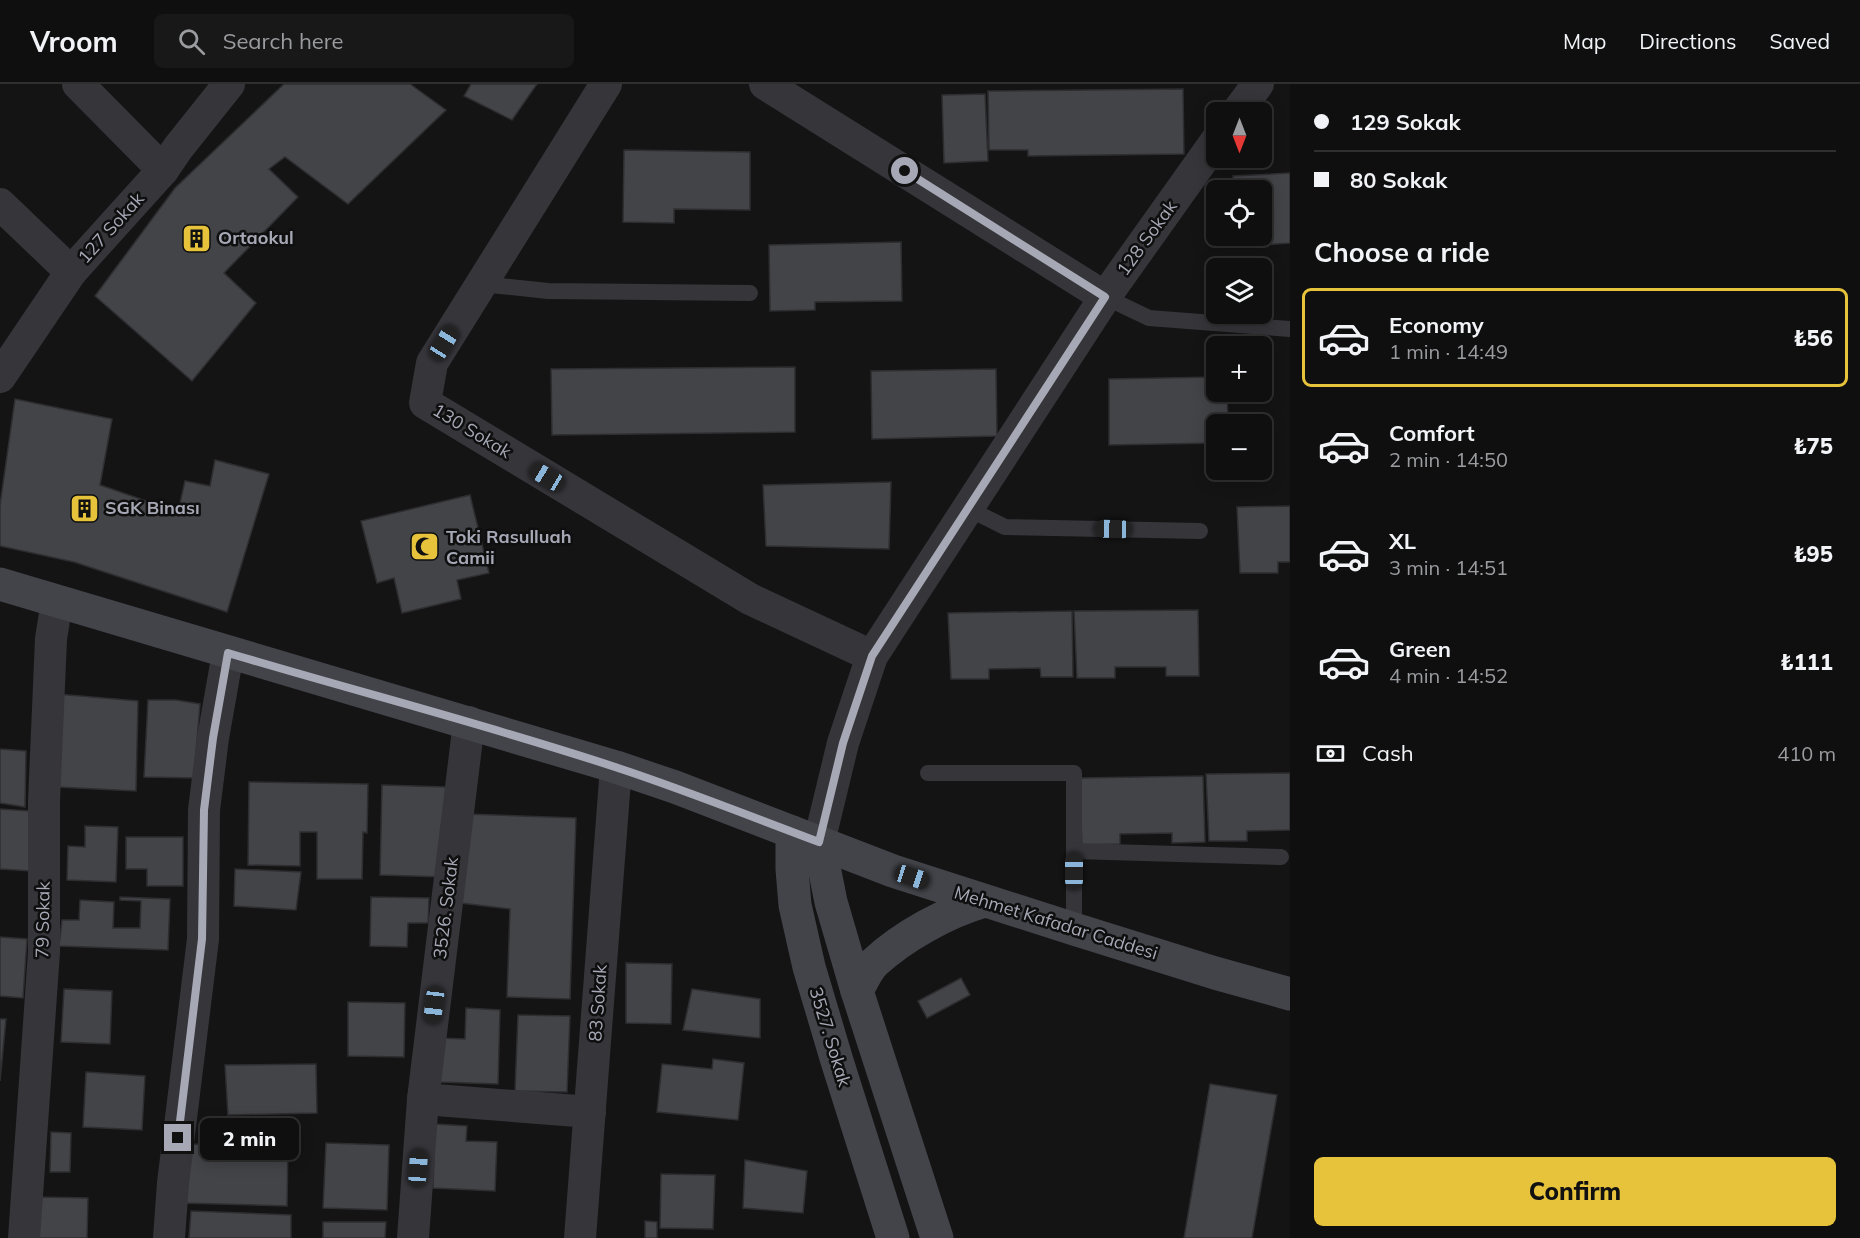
<!DOCTYPE html>
<html lang="en">
<head>
<meta charset="utf-8">
<style>
  :root { --surface:#0f0f10; --page:#181819; --text:#f1f3f6; --muted:#9b9c9f; --line:#2f2f30; --accent:#e7c33b }
  body { margin:0; font-family:Mulish,sans-serif; background:var(--page); color:var(--text); height:100vh; display:flex; flex-direction:column; font-size:22px; white-space:nowrap }
  * { box-sizing:border-box; margin:0 }
  p { font-size:20px; color:var(--muted) }
  .icon { flex:none; width:33px; height:33px; fill:none; stroke:currentColor; stroke-width:2; stroke-linecap:round; stroke-linejoin:round }
  .map { position:relative; flex:1; overflow:hidden }
  .panel { display:flex; flex-direction:column; background:var(--surface); width:570px }
  .panel>* { flex:none }
  .banner { display:grid; align-content:center; height:132px; padding:0 24px; background:var(--surface) }
  .needle { width:39px; rotate:180deg }
  .controls { position:absolute; left:1206px; top:18px; display:grid; gap:12px }
  .controls a { display:grid; place-items:center; width:66px; height:66px; border-radius:9px; background:var(--surface); box-shadow:0 3px 15px #0003,0 0 0 2px var(--line); font-size:30px }
  .end { position:absolute; width:27px; height:27px; margin:-14px; border:8px solid #a6a9b5; background:#111; box-shadow:0 0 0 3px #111 }
  .from { border-radius:50% }
  .bubble { position:absolute; height:42px; border-radius:9px; background:var(--surface); box-shadow:0 3px 15px #0003,0 0 0 2px var(--line); font-size:20px; font-weight:800; line-height:42px; text-align:center }
  .car { position:absolute; width:18px; height:36px; margin:-18px -9px; border-radius:8px; box-shadow:0 0 4px 2px #0007; background:linear-gradient(#222 24%,#8ab4d8 0 40%,#222 0 76%,#8ab4d8 0 86%,#222 0) }
  .banner b { display:flex; align-items:center; gap:21px; height:57px; font-size:22px }
  .banner b+b { border-top:2px solid var(--line) }
  .banner i { width:15px; height:15px; background:var(--text) }
  ul { padding:0; list-style:none }
  li { display:flex; align-items:center; gap:18px; height:99px; margin:0 12px 9px; padding:0 12px; border:3px solid transparent; border-radius:9px }
  li div { flex:1 }
  li b { display:block; font-size:22px }
  li em { font-style:normal; font-weight:800 }
  li.current { border-color:var(--accent) }
  li>.icon { width:54px; height:54px; stroke-width:1.5 }
  h2 { padding:0 24px; font-size:27px; line-height:72px }
  .pay { display:flex; align-items:center; gap:15px; height:66px; padding:0 24px; font-size:22px }
  .pay p { margin-inline-start:auto }
  .primary-button { display:flex; gap:12px; margin-top:auto; padding:12px 24px }
  .primary-button a { flex:1; height:69px; border-radius:9px; background:var(--accent); color:#111; font-size:24px; font-weight:800; line-height:69px; text-align:center }
  header { display:flex; align-items:center; gap:36px; box-sizing:border-box; height:84px; padding:0 30px; background:var(--surface); border-bottom:2px solid var(--line) }
  header strong { font-size:28px }
  nav { display:flex; gap:33px; margin-inline-start:auto; font-size:21px }
  .search { width:420px; height:54px; background:var(--page); display:flex; align-items:center; gap:15px; box-sizing:border-box; padding:0 21px; border-radius:9px; color:var(--muted); font-size:22px }
  main { display:flex; flex:1; min-height:0 }
  .map>svg:first-child { display:block }
</style>
</head>
<body>
<header>
<strong>Vroom</strong>
<div class="search"><svg class="icon" aria-label="search" viewBox="0 0 24 24"><circle cx="10" cy="10" r="6"/><path d="M15 15l6 6"/></svg>Search here</div>
<nav><a>Map</a><a>Directions</a><a>Saved</a></nav>
</header>
<main>
<div class="map">
<svg width="1290" height="1154" viewBox="0 0 1290 1154">
  <rect width="100%" height="100%" fill="#141415"/>
  <g fill="#434448" stroke="#2e2e31" stroke-width="1.5">
    <polygon points="284,0 410,0 446,26 348,120 285,73 269,85 298,113 224,189 256,219 192,297 95,212 175,104"/>
    <polygon points="471,0 537,0 512,36 464,12"/>
    <polygon points="1183,5 1184,70 1028,72 1028,66 989,66 988,7"/>
    <polygon points="985,10 988,77 944,79 942,11"/>
    <polygon points="624,66 750,68 750,126 674,125 674,139 623,138"/>
    <polygon points="1290,89 1290,159 1237,163 1237,152 1262,152 1262,106 1234,106 1233,92"/>
    <polygon points="901,158 902,217 815,218 815,226 770,227 769,161"/>
    <polygon points="795,283 795,348 552,351 551,285"/>
    <polygon points="996,285 997,352 872,355 871,287"/>
    <polygon points="1216,293 1216,308 1227,308 1228,340 1216,340 1216,359 1109,361 1109,295"/>
    <polygon points="15,315 112,335 100,401 178,428 185,397 210,402 215,376 269,390 227,528 74,478 0,462 0,421"/>
    <polygon points="891,398 889,465 766,462 763,401"/>
    <polygon points="470,411 489,489 457,496 461,515 402,529 394,494 377,499 361,437"/>
    <polygon points="1290,422 1290,478 1278,478 1278,489 1240,489 1237,423"/>
    <polygon points="1198,526 1199,592 1166,592 1166,583 1115,583 1115,594 1077,594 1074,527"/>
    <polygon points="1072,527 1073,593 1041,593 1040,584 989,585 989,595 951,595 948,529"/>
    <polygon points="57,610 138,617 136,707 57,703"/>
    <polygon points="148,616 176,616 200,620 194,694 144,693"/>
    <polygon points="0,665 26,667 25,723 0,719"/>
    <polygon points="1290,689 1290,746 1247,747 1247,757 1209,757 1206,690"/>
    <polygon points="1203,692 1205,758 1172,759 1172,749 1120,750 1120,760 1082,761 1079,694"/>
    <polygon points="249,698 368,700 367,749 363,748 362,795 317,795 317,748 300,748 300,782 248,781"/>
    <polygon points="382,701 446,703 444,793 380,791"/>
    <polygon points="0,725 30,727 31,787 0,785"/>
    <polygon points="465,730 576,734 570,915 507,913 510,825 461,819"/>
    <polygon points="85,742 118,743 116,798 67,796 68,762 85,763"/>
    <polygon points="126,753 183,753 183,802 147,802 147,785 126,785"/>
    <polygon points="235,785 301,788 296,826 234,822"/>
    <polygon points="120,813 170,815 168,866 59,862 62,836 79,836 80,816 114,818 113,844 140,844 141,817 120,816"/>
    <polygon points="371,813 429,814 428,839 408,839 407,863 370,862"/>
    <polygon points="0,853 27,855 23,914 0,912"/>
    <polygon points="626,879 672,880 671,940 626,939"/>
    <polygon points="961,894 970,911 927,934 918,917"/>
    <polygon points="64,905 112,907 110,960 61,958"/>
    <polygon points="692,905 760,915 760,954 683,946"/>
    <polygon points="348,918 405,919 404,973 348,972"/>
    <polygon points="466,924 500,926 498,1000 438,998 440,954 465,955"/>
    <polygon points="518,931 570,932 567,1008 515,1007"/>
    <polygon points="0,935 6,935 0,997"/>
    <polygon points="713,975 744,979 738,1036 657,1028 662,980 712,985"/>
    <polygon points="316,980 317,1029 228,1031 225,981"/>
    <polygon points="86,988 145,992 142,1046 83,1043"/>
    <polygon points="1210,1000 1277,1011 1252,1154 1184,1154"/>
    <polygon points="435,1040 467,1042 466,1057 497,1058 495,1107 433,1104"/>
    <polygon points="51,1048 71,1049 70,1088 50,1088"/>
    <polygon points="326,1059 389,1061 387,1126 323,1124"/>
    <polygon points="183,1060 288,1062 287,1122 182,1119"/>
    <polygon points="745,1076 807,1087 803,1129 743,1124"/>
    <polygon points="661,1090 715,1091 713,1145 660,1144"/>
    <polygon points="38,1113 88,1114 87,1154 37,1154"/>
    <polygon points="191,1127 291,1131 291,1154 189,1154"/>
    <polygon points="645,1137 657,1138 657,1154 645,1154"/>
    <polygon points="323,1138 386,1138 385,1154 323,1154"/>
  </g>
  <g fill="none" stroke-linecap="round" stroke-linejoin="round">
    <g stroke="#35353a" stroke-width="16">
      <polyline points="481,200 548,207 750,209"/>
      <polyline points="1105,213 1149,234 1290,245"/>
      <polyline points="967,424 1005,443 1200,447"/>
      <polyline points="928,689 1074,689 1074,845"/>
      <polyline points="1074,767 1281,773"/>
    </g>
    <g stroke="#35353a" stroke-width="32">
      <polyline points="78,0 163,86"/>
      <polyline points="606,0 432,279 425,319 750,515 872,572"/>
      <polyline points="765,0 1105,213"/>
      <polyline points="1237,28 1258,0"/>
      <polyline points="0,120 71,188"/>
      <polyline points="0,293 71,188 163,86 178,64 229,0"/>
      <polyline points="819,758 843,659 872,572 1105,213 1216,57"/>
      <polyline points="423,1015 590,1028"/>
      <polyline points="24,1154 44,868 44,717 51,555 57,517"/>
      <polyline points="169,1154 173,1099 203,855 204,726 213,654 228,569"/>
      <polyline points="413,1154 423,1015 469,638"/>
      <polyline points="580,1154 616,683"/>
    </g>
    <g stroke="#43444a" stroke-width="33">
      <polyline points="0,500 616,683 675,703 893,787 1074,845 1215,889 1290,910"/>
      <polyline points="792,748 792,785 795,821 809,883 837,977 893,1154"/>
      <polyline points="819,758 831,818 857,907 937,1154"/>
      <path d="M857 907C862 898 867 886 874 879 903 852 947 828 985 817"/>
    </g>
  </g>
  <g fill="none" stroke-linecap="round" stroke-linejoin="round">
    <path stroke="#a6a9b5" stroke-width="8" d="M178 1054 202 855 204 726 213 654 228 569C358 608 489 641 618 684 685 706 752 733 819 758L843 659 872 572 1105 213 905 87"/>
  </g>
  <defs>
    <symbol id="building-square" viewBox="-11 -11 22 22"><rect x="-9" y="-9" width="18" height="18" rx="4" fill="#e7c33b" stroke="#0f0f10"/><path d="M-4-6H4V6H1V3H-1V6H-4ZM-2.5-4.3h1.7v1.8h-1.7ZM.8-4.3h1.7v1.8H.8ZM-2.5-1h1.7V.8h-1.7ZM.8-1h1.7V.8H.8Z" fill="#111"/></symbol>
    <symbol id="mosque-square" viewBox="-11 -11 22 22"><rect x="-9" y="-9" width="18" height="18" rx="4" fill="#e7c33b" stroke="#0f0f10"/><path d="M3.5-4.9A6 6 0 1 0 3.5 4.9A5 5 0 1 1 3.5-4.9Z" fill="#111"/></symbol>
  </defs>
  <g fill-rule="evenodd">
    <use href="#building-square" x="180" y="138" width="33" height="33"/>
    <use href="#building-square" x="68" y="408" width="33" height="33"/>
    <use href="#mosque-square" x="408" y="446" width="33" height="33"/>
  </g>
  <g text-anchor="middle" stroke-width="5" stroke-linejoin="round" paint-order="stroke">
    <g font-size="18" fill="#a6a9b5" stroke="#0f0f10">
      <text transform="translate(111 144) rotate(-48)" y="6">127 Sokak</text>
      <text transform="translate(1147 154) rotate(-54)" y="6">128 Sokak</text>
      <text transform="translate(472 347) rotate(31)" y="6">130 Sokak</text>
      <text transform="translate(446 824) rotate(-83)" y="6">3526. Sokak</text>
      <text transform="translate(43 836) rotate(-89)" y="6">79 Sokak</text>
      <text transform="translate(1056 839) rotate(17)" y="6">Mehmet Kafadar Caddesi</text>
      <text transform="translate(598 919) rotate(-86)" y="6">83 Sokak</text>
      <text transform="translate(830 953) rotate(73)" y="6">3527. Sokak</text>
    </g>
    <g font-size="18" font-weight="bold" fill="#a6a9b5" stroke="#0f0f10" text-anchor="start">
      <text x="218" y="160">Ortaokul</text>
      <text x="105" y="430">SGK Binası</text>
      <text x="446" y="459">Toki Rasulluah<tspan x="446" dy="21">Camii</tspan></text>
    </g>
  </g>
</svg>
<div class="controls">
<a><svg class="needle" viewBox="-14 -14 28 28"><path d="M0-13l5 13h-10z" fill="#e53935"/><path d="M0 13l5-13h-10z" fill="#9b9c9f"/></svg></a>
<a><svg class="icon" aria-label="locate" viewBox="0 0 24 24"><circle cx="12" cy="12" r="6"/><path d="M12 2v4M12 18v4M2 12h4M18 12h4"/></svg></a>
<a><svg class="icon" aria-label="layers" viewBox="0 0 24 24"><path d="M12 4l9 5-9 5-9-5zM3 14l9 5 9-5"/></svg></a>
<a>+</a>
<a>−</a>
</div>
<i class="end from" style="left:905px;top:87px"></i>
<i class="end" style="left:178px;top:1054px"></i>
<div class="bubble" style="left:200px;top:1034px;width:99px">2 min</div>
<i class="car" style="left:444px;top:259px;rotate:32deg"></i>
<i class="car" style="left:547px;top:393px;rotate:301deg"></i>
<i class="car" style="left:1113px;top:445px;rotate:271deg"></i>
<i class="car" style="left:1074px;top:787px;rotate:0deg"></i>
<i class="car" style="left:912px;top:793px;rotate:108deg"></i>
<i class="car" style="left:434px;top:921px;rotate:187deg"></i>
<i class="car" style="left:418px;top:1084px;rotate:4deg"></i>
</div>
<section class="panel">
<div class="banner">
<b><i class="from"></i>129 Sokak</b>
<b><i></i>80 Sokak</b>
</div>
<h2>Choose a ride</h2>
<ul>
<li class="current"><svg class="icon" aria-label="car" viewBox="0 0 24 24"><path d="M5 17H2v-5l4-1 3-4h7l3 4 3 1v5h-3M9 17h6M6 11h13"/><circle cx="7" cy="17" r="2"/><circle cx="17" cy="17" r="2"/></svg><div><b>Economy</b><p>1 min · 14:49</p></div><em>₺56</em></li>
<li><svg class="icon" aria-label="car" viewBox="0 0 24 24"><path d="M5 17H2v-5l4-1 3-4h7l3 4 3 1v5h-3M9 17h6M6 11h13"/><circle cx="7" cy="17" r="2"/><circle cx="17" cy="17" r="2"/></svg><div><b>Comfort</b><p>2 min · 14:50</p></div><em>₺75</em></li>
<li><svg class="icon" aria-label="car" viewBox="0 0 24 24"><path d="M5 17H2v-5l4-1 3-4h7l3 4 3 1v5h-3M9 17h6M6 11h13"/><circle cx="7" cy="17" r="2"/><circle cx="17" cy="17" r="2"/></svg><div><b>XL</b><p>3 min · 14:51</p></div><em>₺95</em></li>
<li><svg class="icon" aria-label="car" viewBox="0 0 24 24"><path d="M5 17H2v-5l4-1 3-4h7l3 4 3 1v5h-3M9 17h6M6 11h13"/><circle cx="7" cy="17" r="2"/><circle cx="17" cy="17" r="2"/></svg><div><b>Green</b><p>4 min · 14:52</p></div><em>₺111</em></li>
</ul>
<div class="pay"><svg class="icon" aria-label="cash" viewBox="0 0 24 24"><path d="M3 7h18v10H3z"/><circle cx="12" cy="12" r="2"/></svg>Cash<p>410 m</p></div>
<div class="primary-button"><a>Confirm</a></div>
</section>
</main>
</body>
</html>
